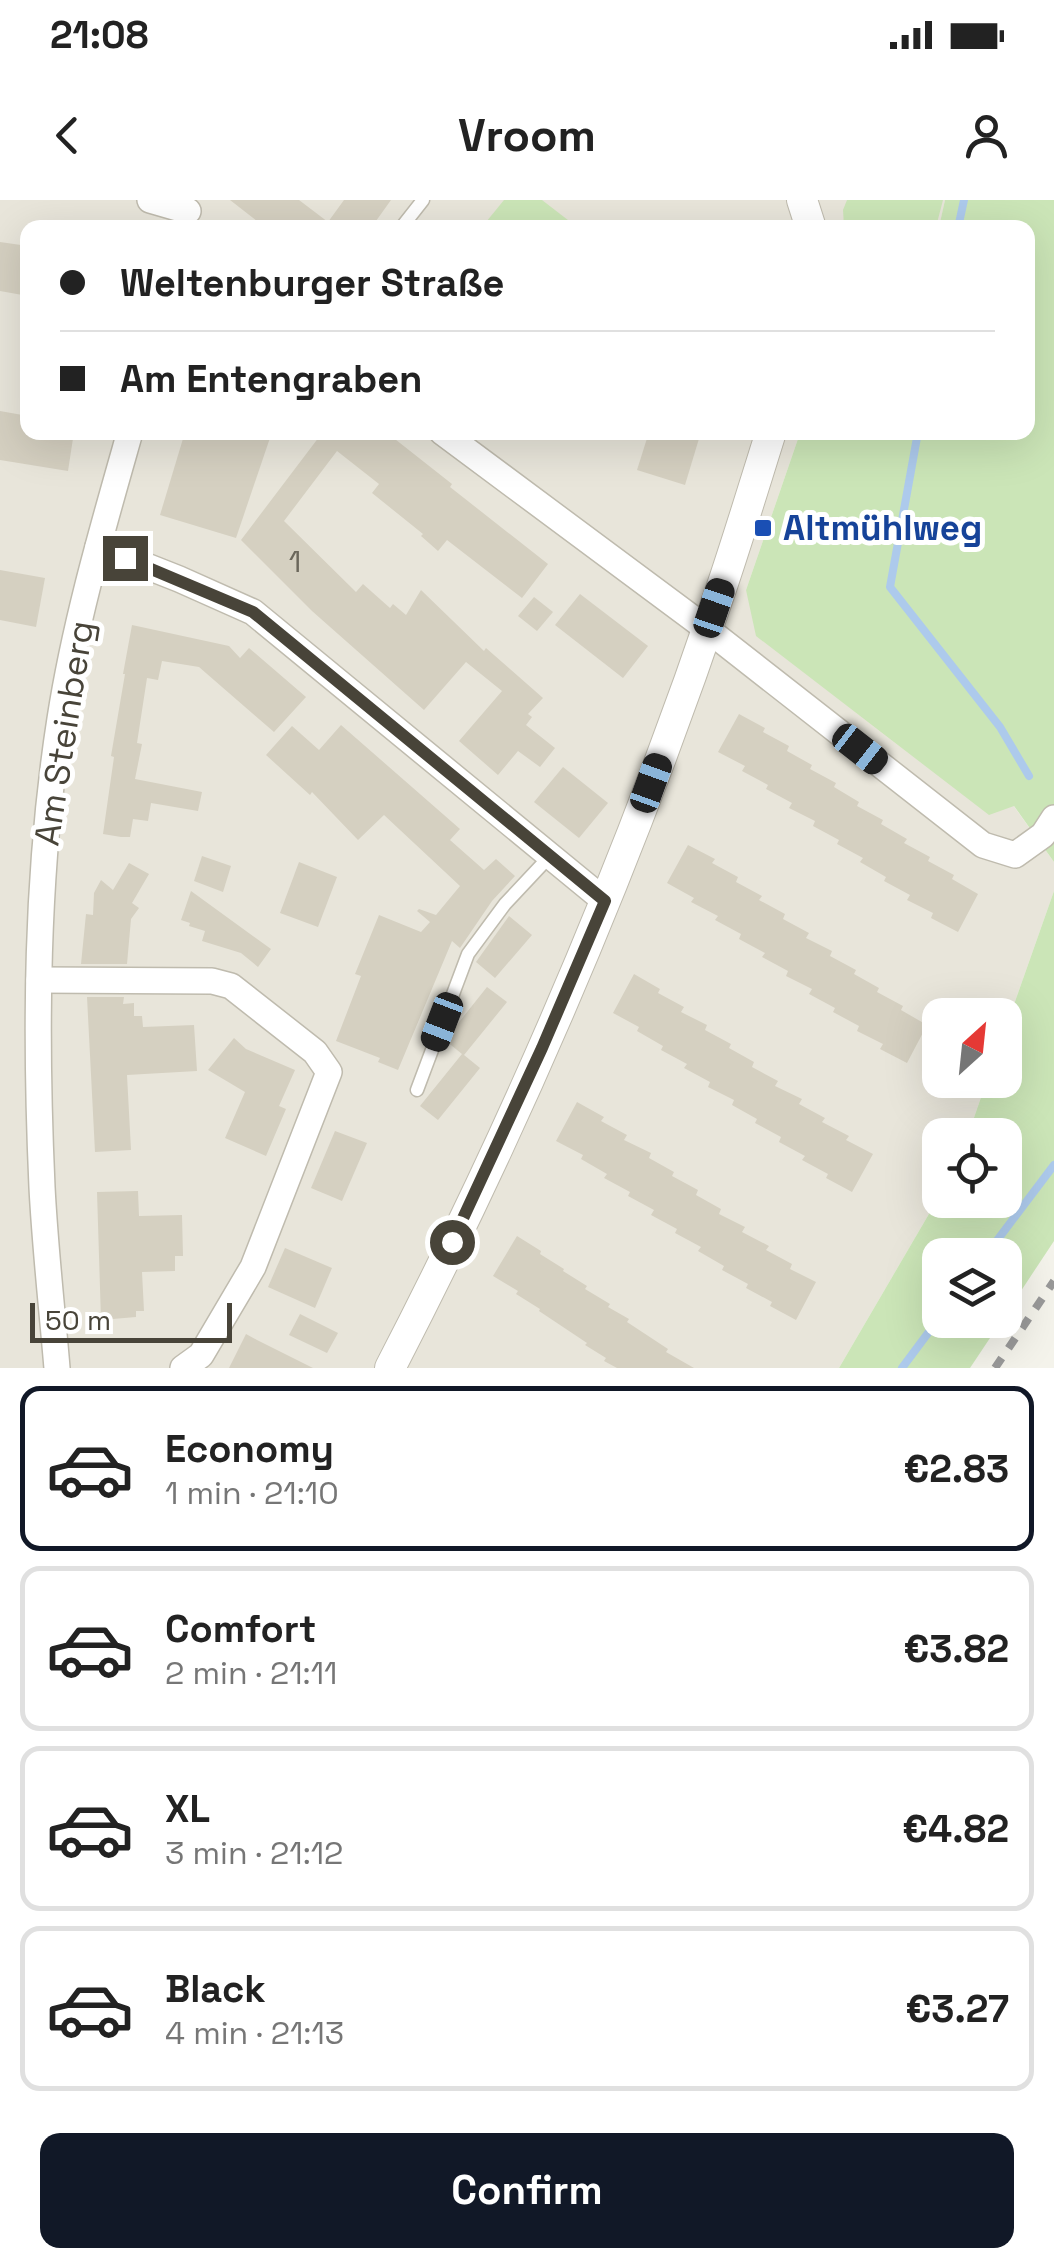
<!DOCTYPE html>
<html lang="en">
<head>
<meta charset="utf-8">
<style>
  :root { --surface:#fff; --page:#f6f6f6; --text:#222; --muted:#767676; --line:#e0e0e0; --accent:#111827 }
  body { margin:0; font-family:"Space Grotesk",sans-serif; background:var(--page); color:var(--text); height:100vh; display:flex; flex-direction:column; font-size:38px; white-space:nowrap }
  * { box-sizing:border-box; margin:0 }
  p { font-size:32px; color:var(--muted) }
  .icon { flex:none; width:55px; height:55px; fill:none; stroke:currentColor; stroke-width:2; stroke-linecap:round; stroke-linejoin:round }
  .map { position:relative; height:1168px; overflow:hidden }
  .details { display:flex; flex-direction:column; background:var(--surface); flex:1 }
  .details>* { flex:none }
  .top-card { position:absolute; left:20px; top:20px; width:1015px; height:220px; border-radius:20px; box-shadow:0 10px 40px #0002; display:grid; align-content:center; height:220px; padding:0 40px; background:var(--surface) }
  .needle { width:65px; rotate:27deg }
  .fabs { position:absolute; left:922px; top:798px; display:grid; gap:20px }
  .fabs a { display:grid; place-items:center; width:100px; height:100px; border-radius:20px; background:var(--surface); box-shadow:0 10px 40px #0002; font-size:50px }
  .scale { position:absolute; left:30px; bottom:25px; width:202px; box-sizing:border-box; padding-left:10px; border:5px solid #484439; border-top:0; font-size:28px; line-height:35px; white-space:nowrap; color:#484439; -webkit-text-stroke:8px #fff; paint-order:stroke }
  .end { position:absolute; width:45px; height:45px; margin:-22px; border:12px solid #484439; background:#fff; box-shadow:0 0 0 5px #fff }
  .from { border-radius:50% }
  .car { position:absolute; width:30px; height:60px; margin:-30px -15px; border-radius:12px; box-shadow:0 0 8px 2px #0007; background:linear-gradient(#222 24%,#8ab4d8 0 40%,#222 0 76%,#8ab4d8 0 86%,#222 0) }
  .top-card b { display:flex; align-items:center; gap:35px; height:95px; font-size:38px }
  .top-card b+b { border-top:2px solid var(--line) }
  .top-card i { width:25px; height:25px; background:var(--text) }
  ul { padding:18px 0 0; list-style:none }
  li { display:flex; align-items:center; gap:30px; height:165px; margin:0 20px 15px; padding:0 20px; border:5px solid var(--line); border-radius:20px }
  li div { flex:1 }
  li b { display:block; font-size:38px }
  li em { font-style:normal; font-weight:800 }
  li.selected { border-color:var(--accent) }
  li>.icon { width:90px; height:90px; stroke-width:1.5 }
  .action { display:flex; gap:20px; margin-top:auto; padding:20px 40px }
  .action a { flex:1; height:115px; border-radius:20px; background:var(--accent); color:#fff; font-size:40px; font-weight:800; line-height:115px; text-align:center }
  .status { display:flex; justify-content:space-between; align-items:center; height:70px; padding:0 50px; background:var(--surface); direction:ltr }
  .status svg { height:28px; fill:currentColor }
  header { display:flex; justify-content:space-between; align-items:center; height:130px; padding:0 40px; background:var(--surface); font-size:45px; font-weight:800 }
  .map>svg:first-child { display:block }
</style>
</head>
<body>
<div class="status"><b>21:08</b><svg viewBox="0 0 49 12"><path d="M0 12V9h3v3zM5 12V6h3v6zM10 12V3h3v9zM15 12V0h3v12zM26 1h20v11H26zM47 4h2v5h-2z"/></svg></div>
<header><svg class="icon" aria-label="back" viewBox="0 0 24 24"><path d="M15 5l-7 7 7 7"/></svg>Vroom<svg class="icon" aria-label="person" viewBox="0 0 24 24"><circle cx="12" cy="8" r="4"/><path d="M4 21q1-7 8-7t8 7"/></svg></header>
<div class="map">
<svg width="1054" height="1168" viewBox="0 0 1054 1168">
  <rect width="100%" height="100%" fill="#f4f3eb"/>
  <polygon fill="#e8e5da" points="0,0 945,0 939,28 28,28 28,232 800,233 746,390 1013,605 1054,662 1054,691 1005,830 1005,815 940,815 940,880 987,880 968,935 940,935 940,995 839,1168 0,1168"/>
  <g fill="#cbe5b7">
    <polygon points="504,0 542,0 577,27 482,27"/>
    <polygon points="847,0 943,0 936,27 844,27 843,10"/>
    <polygon points="945,0 1054,0 1054,662 1014,606 989,615 756,436 746,390 800,233 1028,232 1028,28 939,27"/>
    <polygon points="1054,691 1054,1041 1005,1115 1005,1055 940,1055 940,1120 1002,1120 970,1168 839,1168 940,995 940,1000 1005,1000 1005,935 968,935 987,880 1005,880 1005,830"/>
  </g>
  <g fill="none" stroke-linecap="round" stroke-linejoin="round">
    <g stroke="#adcaec" stroke-width="8">
      <polyline points="958,28 964,0"/>
      <polyline points="918,232 890,387 1000,527 1029,576"/>
      <polyline points="986,1055 1054,965"/>
      <polyline points="902,1168 940,1117"/>
    </g>
  </g>
  <g fill="#d5d0c1">
    <polygon points="230,0 299,0 328,22 344,0 391,0 371,28 266,28"/>
    <polygon points="0,42 28,46 28,96 0,91"/>
    <polygon points="0,211 28,216 28,232 74,232 68,271 0,260"/>
    <polygon points="185,232 272,232 236,338 160,315"/>
    <polygon points="313,232 386,232 452,284 450,287 548,364 522,398 447,340 438,351 421,336 423,334 372,293 379,284 337,251 284,321 356,392 363,384 390,408 393,404 406,415 421,390 484,451 486,448 543,498 528,514 532,517 526,525 555,548 540,567 518,551 498,575 459,541 502,491 466,462 424,510 312,411 241,340 319,237"/>
    <polygon points="649,232 701,232 685,285 637,270"/>
    <polygon points="0,370 45,378 36,427 0,420"/>
    <polygon points="580,394 648,446 623,478 555,425"/>
    <polygon points="534,397 553,412 537,431 518,416"/>
    <polygon points="132,425 229,446 240,458 249,448 306,497 274,532 199,467 162,461 158,480 147,478 137,543 142,544 135,579 202,592 198,611 151,603 148,621 133,619 130,637 121,637 103,634 114,557 111,556 125,474 123,474"/>
    <polygon points="739,514 765,528 763,532 789,546 787,551 812,565 810,569 836,583 834,587 859,602 857,606 883,620 881,624 907,639 904,643 930,657 928,661 954,675 952,679 978,694 958,732 931,718 933,713 907,700 910,695 884,681 886,677 860,662 863,658 837,644 839,640 813,626 815,621 789,608 792,603 766,589 768,585 742,571 745,566 718,552"/>
    <polygon points="341,525 460,629 450,640 484,670 496,659 515,676 492,701 460,748 452,741 398,870 378,862 380,858 336,841 361,776 355,774 379,715 421,732 430,722 417,711 419,709 436,715 460,686 384,615 358,640 312,592 310,595 266,555 292,526 319,550"/>
    <polygon points="563,567 608,603 579,638 534,602"/>
    <polygon points="688,645 715,659 712,663 738,677 736,682 762,696 759,700 785,714 783,719 809,733 806,738 832,751 830,756 856,770 854,774 879,788 877,792 903,806 901,810 927,825 907,863 880,849 883,844 857,831 859,826 833,812 835,808 809,794 812,789 786,776 788,771 762,757 765,753 739,739 741,734 715,720 718,716 691,702 694,698 667,683"/>
    <polygon points="202,656 231,666 223,692 194,681"/>
    <polygon points="299,662 337,677 318,727 280,713"/>
    <polygon points="129,663 149,674 132,703 139,708 131,719 127,764 81,764 86,714 93,715 94,693 101,680 113,690"/>
    <polygon points="191,691 271,749 258,767 241,753 202,741 205,731 189,726 190,723 181,720"/>
    <polygon points="509,716 532,735 495,778 476,762"/>
    <polygon points="634,774 660,789 658,793 684,807 681,812 707,825 705,830 731,844 729,848 754,862 752,867 778,881 775,886 802,899 799,904 825,918 822,922 849,936 846,940 873,954 852,992 826,978 828,974 802,960 805,956 779,942 781,937 755,923 757,919 732,905 734,900 708,887 710,882 684,868 687,864 661,850 663,846 637,831 639,827 613,813"/>
    <polygon points="487,787 507,802 464,855 480,868 438,920 420,906 462,854 446,841 448,836"/>
    <polygon points="87,797 124,797 123,804 134,803 134,816 142,816 143,827 194,825 197,871 127,875 131,950 95,952"/>
    <polygon points="234,838 246,849 295,870 279,906 286,909 266,956 225,938 245,892 208,870"/>
    <polygon points="577,902 604,917 601,921 627,935 624,940 651,953 649,958 674,972 672,976 698,990 696,995 721,1009 719,1014 745,1027 742,1032 769,1046 766,1050 792,1064 790,1069 816,1082 796,1120 770,1106 772,1102 746,1088 748,1084 722,1070 724,1066 698,1051 701,1047 675,1033 677,1029 651,1015 654,1010 628,996 630,992 604,978 607,974 581,959 583,955 556,941"/>
    <polygon points="335,931 367,943 342,1001 311,988"/>
    <polygon points="138,991 139,1016 182,1015 183,1056 175,1056 175,1071 142,1072 144,1111 136,1111 136,1117 101,1120 97,992"/>
    <polygon points="517,1036 541,1051 540,1054 564,1069 563,1071 587,1086 585,1089 610,1104 608,1107 629,1119 627,1122 668,1149 666,1152 694,1168 617,1168 604,1161 606,1158 585,1145 587,1143 539,1111 540,1109 516,1094 518,1091 493,1076"/>
    <polygon points="285,1048 332,1068 315,1108 268,1087"/>
    <polygon points="300,1114 338,1133 327,1153 289,1135"/>
    <polygon points="246,1134 257,1140 313,1168 229,1168"/>
  </g>
  <g fill="none" stroke-linecap="round" stroke-linejoin="round">
    <defs>
      <g id="service">
        <polyline points="401,28 423,0"/>
        <polyline points="417,890 468,754 505,704 550,656"/>
      </g>
      <g id="minor">
        <polyline points="150,0 188,11"/>
        <polyline points="442,232 707,429 983,645 1015,655 1043,635 1054,618"/>
        <polyline points="98,347 179,379 253,412 605,701"/>
        <polyline points="39,780 212,781 231,786 315,852 329,872 253,1067 201,1155 183,1168"/>
        <path d="M57 1168C52 1108 45 1047 42 987 35 832 36 673 60 519 75 422 103 327 130 232"/>
      </g>
      <g id="tertiary">
        <polyline points="802,0 811,28"/>
        <path d="M390 1168C519 919 630 658 720 392 738 339 754 286 771 232"/>
      </g>
    </defs>
    <use href="#service" stroke="#bfbbae" stroke-width="15"/>
    <use href="#minor" stroke="#bfbbae" stroke-width="28"/>
    <use href="#tertiary" stroke="#bfbbae" stroke-width="32"/>
    <use href="#service" stroke="#fff" stroke-width="12"/>
    <use href="#minor" stroke="#fff" stroke-width="25"/>
    <use href="#tertiary" stroke="#fff" stroke-width="30"/>
    <polyline stroke="#999" stroke-width="8" stroke-dasharray="12 12" stroke-linecap="butt" points="995,1168 1054,1081"/>
  </g>
  <g fill="none" stroke-linecap="round" stroke-linejoin="round">
    <polyline stroke="#484439" stroke-width="12" points="125,358 253,412 605,701 542,848 452,1042"/>
  </g>
  <rect fill="#1a4fb4" stroke="#fff" stroke-width="4" x="753" y="318" width="20" height="20" rx="5"/>
  <g text-anchor="middle" stroke-width="10" stroke-linejoin="round" paint-order="stroke">
    <g font-size="30" fill="#6b675b">
      <text x="295" y="372">1</text>
    </g>
    <g font-size="35" font-weight="bold" fill="#164399" stroke="#fff" text-anchor="start">
      <text x="783" y="340">Altmühlweg</text>
    </g>
    <g font-size="35" fill="#484439" stroke="#fff">
      <text transform="translate(64 533) rotate(-81)" y="12">Am Steinberg</text>
    </g>
  </g>
</svg>
<div class="fabs">
<a><svg class="needle" viewBox="-14 -14 28 28"><path d="M0-13l5 13h-10z" fill="#e53935"/><path d="M0 13l5-13h-10z" fill="#767676"/></svg></a>
<a><svg class="icon" aria-label="locate" viewBox="0 0 24 24"><circle cx="12" cy="12" r="6"/><path d="M12 2v4M12 18v4M2 12h4M18 12h4"/></svg></a>
<a><svg class="icon" aria-label="layers" viewBox="0 0 24 24"><path d="M12 4l9 5-9 5-9-5zM3 14l9 5 9-5"/></svg></a>
</div>
<div class="scale">50 m</div>
<i class="end from" style="left:452px;top:1042px"></i>
<i class="end" style="left:125px;top:358px"></i>
<i class="car" style="left:714px;top:408px;rotate:19deg"></i>
<i class="car" style="left:860px;top:549px;rotate:128deg"></i>
<i class="car" style="left:651px;top:583px;rotate:20deg"></i>
<i class="car" style="left:442px;top:822px;rotate:201deg"></i>
<div class="top-card">
<b><i class="from"></i>Weltenburger Straße</b>
<b><i></i>Am Entengraben</b>
</div>
</div>
<section class="details">
<ul>
<li class="selected"><svg class="icon" aria-label="car" viewBox="0 0 24 24"><path d="M5 17H2v-5l4-1 3-4h7l3 4 3 1v5h-3M9 17h6M6 11h13"/><circle cx="7" cy="17" r="2"/><circle cx="17" cy="17" r="2"/></svg><div><b>Economy</b><p>1 min · 21:10</p></div><em>€2.83</em></li>
<li><svg class="icon" aria-label="car" viewBox="0 0 24 24"><path d="M5 17H2v-5l4-1 3-4h7l3 4 3 1v5h-3M9 17h6M6 11h13"/><circle cx="7" cy="17" r="2"/><circle cx="17" cy="17" r="2"/></svg><div><b>Comfort</b><p>2 min · 21:11</p></div><em>€3.82</em></li>
<li><svg class="icon" aria-label="car" viewBox="0 0 24 24"><path d="M5 17H2v-5l4-1 3-4h7l3 4 3 1v5h-3M9 17h6M6 11h13"/><circle cx="7" cy="17" r="2"/><circle cx="17" cy="17" r="2"/></svg><div><b>XL</b><p>3 min · 21:12</p></div><em>€4.82</em></li>
<li><svg class="icon" aria-label="car" viewBox="0 0 24 24"><path d="M5 17H2v-5l4-1 3-4h7l3 4 3 1v5h-3M9 17h6M6 11h13"/><circle cx="7" cy="17" r="2"/><circle cx="17" cy="17" r="2"/></svg><div><b>Black</b><p>4 min · 21:13</p></div><em>€3.27</em></li>
</ul>
<div class="action"><a>Confirm</a></div>
</section>
</body>
</html>
